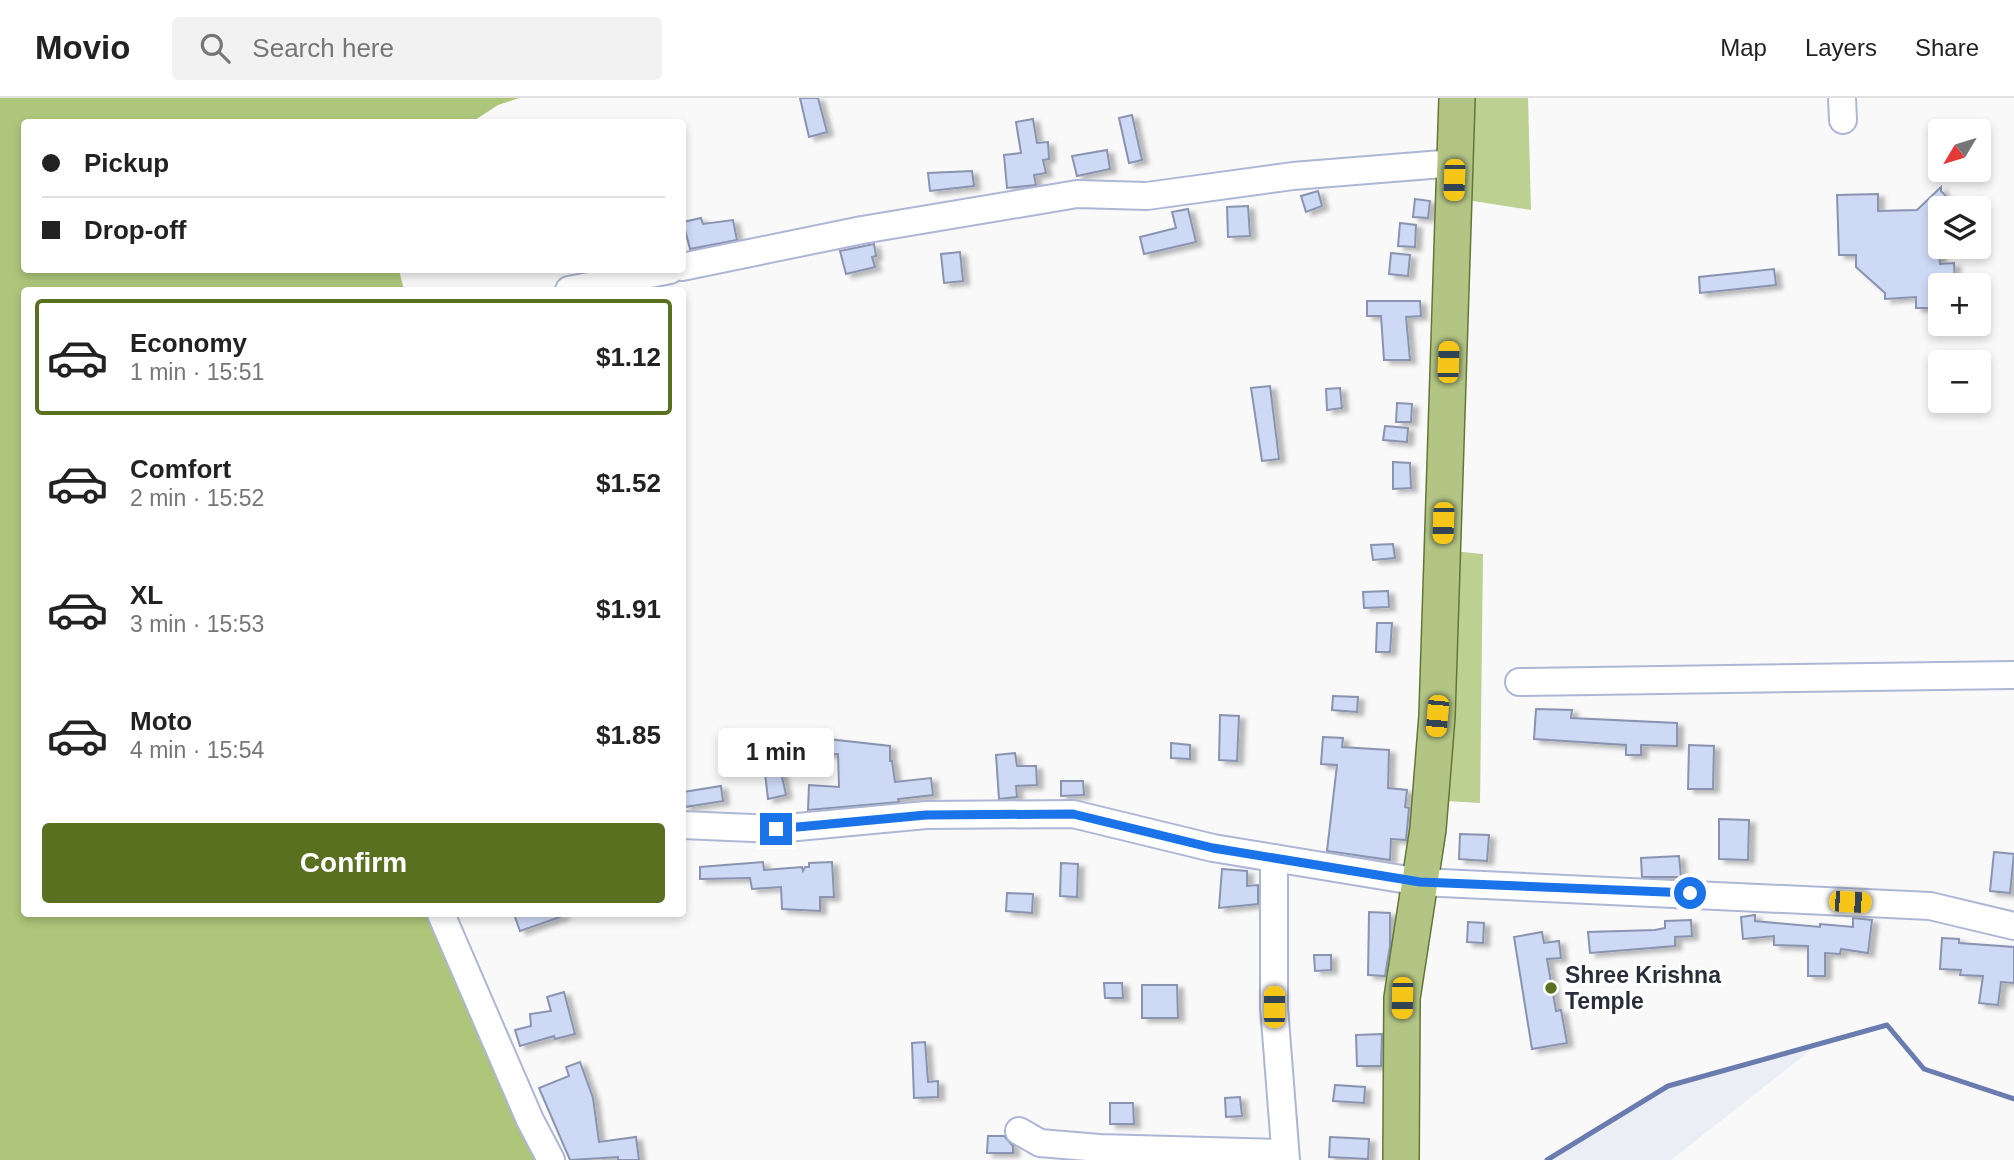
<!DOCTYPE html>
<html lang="en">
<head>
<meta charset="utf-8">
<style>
  :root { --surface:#fff; --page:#f2f2f2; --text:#222; --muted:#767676; --line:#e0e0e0; --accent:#597020 }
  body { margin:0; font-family:Helvetica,sans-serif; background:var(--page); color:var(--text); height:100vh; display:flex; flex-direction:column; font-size:26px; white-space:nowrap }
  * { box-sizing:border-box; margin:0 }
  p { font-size:23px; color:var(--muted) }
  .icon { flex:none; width:38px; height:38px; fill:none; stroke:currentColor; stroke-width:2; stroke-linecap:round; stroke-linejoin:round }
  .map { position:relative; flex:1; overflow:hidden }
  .details { position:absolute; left:21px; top:189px; width:665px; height:630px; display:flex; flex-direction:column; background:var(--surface); border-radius:7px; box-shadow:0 4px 10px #0003 }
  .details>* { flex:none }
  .top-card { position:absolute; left:21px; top:21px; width:665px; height:154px; border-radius:7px; box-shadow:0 4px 10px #0003; display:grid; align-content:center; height:154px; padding:0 21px; background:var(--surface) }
  .needle { width:46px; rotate:232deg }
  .controls { position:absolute; left:1928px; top:21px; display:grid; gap:14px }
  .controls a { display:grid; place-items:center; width:63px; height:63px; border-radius:7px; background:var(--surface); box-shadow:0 4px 10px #0003; font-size:35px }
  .end { position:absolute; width:32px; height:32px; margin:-16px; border:9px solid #1a73e8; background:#fff; box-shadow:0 0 0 4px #fff }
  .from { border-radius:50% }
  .bubble { position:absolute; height:49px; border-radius:7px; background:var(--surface); box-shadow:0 4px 10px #0003; font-size:23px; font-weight:600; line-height:49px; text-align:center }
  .car { position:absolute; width:21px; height:42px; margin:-21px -10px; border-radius:9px; box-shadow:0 0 5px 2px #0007; background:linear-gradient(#f5c518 24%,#345 0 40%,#f5c518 0 76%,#345 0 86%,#f5c518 0) }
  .top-card b { display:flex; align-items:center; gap:24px; height:66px; font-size:26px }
  .top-card b+b { border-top:2px solid var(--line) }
  .top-card i { width:18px; height:18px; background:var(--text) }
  ul { padding:12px 0 0; list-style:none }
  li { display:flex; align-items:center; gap:21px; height:116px; margin:0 14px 10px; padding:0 7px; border:4px solid transparent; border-radius:7px }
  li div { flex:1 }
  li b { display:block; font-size:26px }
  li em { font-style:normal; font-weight:600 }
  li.selected { border-color:var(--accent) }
  li>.icon { width:63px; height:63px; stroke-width:1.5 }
  .action { display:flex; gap:14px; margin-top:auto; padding:14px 21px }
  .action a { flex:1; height:80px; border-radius:7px; background:var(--accent); color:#fff; font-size:28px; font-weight:600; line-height:80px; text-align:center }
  header { display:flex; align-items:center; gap:42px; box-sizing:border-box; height:98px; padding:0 35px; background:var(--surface); border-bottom:2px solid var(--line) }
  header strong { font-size:33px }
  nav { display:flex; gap:38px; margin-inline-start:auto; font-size:24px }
  .search { width:490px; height:63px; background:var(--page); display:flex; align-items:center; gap:18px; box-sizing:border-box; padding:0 24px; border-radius:7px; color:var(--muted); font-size:26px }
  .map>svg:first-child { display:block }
</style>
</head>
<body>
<header>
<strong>Movio</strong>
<div class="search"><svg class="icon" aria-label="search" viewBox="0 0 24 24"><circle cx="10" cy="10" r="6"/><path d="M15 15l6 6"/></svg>Search here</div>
<nav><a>Map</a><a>Layers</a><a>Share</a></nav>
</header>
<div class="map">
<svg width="2014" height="1062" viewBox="0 0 2014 1062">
  <defs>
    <filter id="shadow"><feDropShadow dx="6" dy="3.5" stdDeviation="2" flood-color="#0004"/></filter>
  </defs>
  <rect width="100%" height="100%" fill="#f9f9f9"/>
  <polygon fill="#ebeef5" points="1820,945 1671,1062 1547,1062 1668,988"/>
  <g fill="#bbd091">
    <polygon points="1457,0 1528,0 1531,112 1454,100"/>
    <polygon points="1442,452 1483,456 1480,705 1430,702"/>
  </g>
  <polygon fill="#adc67a" points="0,0 519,0 498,7 472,24 24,24 24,172 399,172 404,192 24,192 24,816 441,816 551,1062 0,1062"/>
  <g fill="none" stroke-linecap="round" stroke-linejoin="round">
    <polyline stroke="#6a7baf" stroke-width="5" points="1547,1062 1668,988 1887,927 1924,971 2014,1001"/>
  </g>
  <g fill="#ced9f6" stroke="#8a94b0" stroke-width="2" filter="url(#shadow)">
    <polygon points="800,0 818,0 827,34 809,39"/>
    <polygon points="1132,17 1142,62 1129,65 1119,20"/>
    <polygon points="1033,21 1037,45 1048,44 1049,61 1043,62 1046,75 1034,77 1036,87 1007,90 1004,57 1021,55 1016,24"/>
    <polygon points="1107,52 1110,71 1077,78 1072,58"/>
    <polygon points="972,73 974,88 930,93 928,75"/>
    <polygon points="1941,89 1941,93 1958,110 1941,110 1941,121 1938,123 1940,166 1954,165 1955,187 1941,187 1941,210 1916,210 1916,199 1885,201 1885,195 1856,169 1856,157 1839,157 1837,97 1878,96 1878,113 1917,112"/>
    <polygon points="1318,93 1322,108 1306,114 1301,98"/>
    <polygon points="1415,101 1430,103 1428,120 1413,119"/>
    <polygon points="1248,108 1250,138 1228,139 1227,109"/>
    <polygon points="1188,111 1196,144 1144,156 1140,139 1176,130 1172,114"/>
    <polygon points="701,120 703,126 733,122 737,142 690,151 683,124"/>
    <polygon points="1400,125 1416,127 1415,149 1398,148"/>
    <polygon points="874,146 876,158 872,159 875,169 846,176 840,153"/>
    <polygon points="960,154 963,183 944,185 941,156"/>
    <polygon points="1391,155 1410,157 1408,178 1389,176"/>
    <polygon points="1774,171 1776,187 1700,195 1699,179"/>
    <polygon points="1367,203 1420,203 1421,218 1406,219 1410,262 1384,262 1381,218 1367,218"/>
    <polygon points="1270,288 1279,361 1262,363 1251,290"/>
    <polygon points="1340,290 1342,310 1327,312 1326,291"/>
    <polygon points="1397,305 1412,306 1411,324 1396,324"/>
    <polygon points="1385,328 1408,330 1407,344 1383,342"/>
    <polygon points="1393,364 1410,365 1411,390 1393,391"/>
    <polygon points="1393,446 1395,460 1373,462 1371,447"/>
    <polygon points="1388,493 1389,509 1364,510 1363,494"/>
    <polygon points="1377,525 1392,525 1390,554 1376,554"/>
    <polygon points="1333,598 1358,599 1357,614 1332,612"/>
    <polygon points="1536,611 1572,612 1571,620 1677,625 1677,648 1641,647 1641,657 1626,657 1626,647 1534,641"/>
    <polygon points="1220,617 1239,618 1237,663 1219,662"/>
    <polygon points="1323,639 1343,640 1342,649 1389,652 1388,690 1407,692 1405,709 1409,710 1406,742 1391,741 1390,762 1327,753 1337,667 1321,666"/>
    <polygon points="819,640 890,648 890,663 892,663 895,684 931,680 933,697 898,701 899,704 808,712 809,687 839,689 838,656 792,657 792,641"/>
    <polygon points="1171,645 1190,647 1190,661 1171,660"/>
    <polygon points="1689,647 1714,648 1713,691 1688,691"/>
    <polygon points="1015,655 1017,668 1036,668 1037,687 1016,688 1017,699 999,701 996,657"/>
    <polygon points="777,656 786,697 768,701 763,658"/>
    <polygon points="1061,683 1083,683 1084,697 1061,698"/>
    <polygon points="721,688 723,703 685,709 683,694"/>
    <polygon points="1719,721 1749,722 1748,762 1719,761"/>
    <polygon points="1460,736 1489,737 1487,763 1459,761"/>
    <polygon points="1994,754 2014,756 2010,795 1990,793"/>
    <polygon points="1679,758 1681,779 1642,779 1641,760"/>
    <polygon points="763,764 764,772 802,769 803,773 805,769 809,769 809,765 832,764 834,799 820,799 820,813 782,811 781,789 752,791 750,780 700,781 700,769"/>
    <polygon points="1061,765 1078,766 1077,799 1060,798"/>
    <polygon points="1222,771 1247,773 1247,788 1258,787 1258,806 1219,810"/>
    <polygon points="1007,795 1033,796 1032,815 1006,813"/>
    <polygon points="1369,814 1390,815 1390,848 1385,878 1368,877"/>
    <polygon points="514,816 563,816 563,818 520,833"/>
    <polygon points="1755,817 1755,823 1820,829 1820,826 1853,829 1853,820 1872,822 1868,855 1841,851 1840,856 1825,855 1825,878 1808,878 1808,848 1774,847 1774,838 1743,841 1741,819"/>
    <polygon points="1691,822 1692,838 1675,839 1675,848 1590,855 1588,834 1655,832 1665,830 1665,823"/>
    <polygon points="1468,824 1484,825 1483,845 1467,844"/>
    <polygon points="1542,834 1544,845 1559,843 1561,860 1547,861 1556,913 1561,912 1567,945 1532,951 1514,839"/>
    <polygon points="1942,840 1959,841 1959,845 2014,849 2014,885 2001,884 1998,907 1979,905 1983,878 1960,877 1961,872 1940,871"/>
    <polygon points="1314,857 1331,857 1331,872 1315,873"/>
    <polygon points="1104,885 1122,885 1123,900 1105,900"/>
    <polygon points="1142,887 1177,887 1178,920 1142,920"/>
    <polygon points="564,894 575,936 555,941 554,938 520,948 515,932 531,928 530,916 551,913 547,899"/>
    <polygon points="1382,936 1381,968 1357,968 1356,937"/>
    <polygon points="925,944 928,984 938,983 938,999 914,1000 912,945"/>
    <polygon points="580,964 593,1000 599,1044 636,1039 639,1062 618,1062 618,1059 570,1062 539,990 569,978 566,969"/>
    <polygon points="1335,987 1365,989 1364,1005 1333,1003"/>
    <polygon points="1240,999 1242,1018 1226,1019 1225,1000"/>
    <polygon points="1110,1005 1133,1005 1134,1026 1110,1026"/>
    <polygon points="988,1038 1004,1038 1013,1048 1013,1055 987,1055"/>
    <polygon points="1330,1039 1369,1041 1368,1061 1329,1059"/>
  </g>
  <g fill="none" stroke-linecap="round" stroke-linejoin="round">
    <defs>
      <g id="minor">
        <polyline points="1842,0 1843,22"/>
        <polyline points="682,169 862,132 1077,96 1147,98 1293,78 1455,65"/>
        <polyline points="569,192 670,172"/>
        <polyline points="1519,584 2014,577"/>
        <polyline points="682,727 776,731 926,717 1073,716 1213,750 1420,784 1930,808 2014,828"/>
        <polyline points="1274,760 1274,909 1286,1062"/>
        <polyline points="441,816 530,1022 551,1062"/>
        <polyline points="1019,1033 1040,1045 1099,1050 1285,1055"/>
      </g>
      <polyline id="major" points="1401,1062 1402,900 1428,731 1437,618 1457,0"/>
    </defs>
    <use href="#minor" stroke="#adb7d5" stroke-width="30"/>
    <use href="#major" stroke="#627736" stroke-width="38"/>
    <use href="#minor" stroke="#fff" stroke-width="26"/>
    <use href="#major" stroke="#b3c585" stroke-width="35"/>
  </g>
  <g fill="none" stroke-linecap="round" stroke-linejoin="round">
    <polyline stroke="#1a73e8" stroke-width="9" points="776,731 926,717 1073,716 1213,750 1420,784 1690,795"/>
  </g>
  <circle fill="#597020" stroke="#fff" stroke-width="2.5" cx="1551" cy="890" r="7"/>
  <g text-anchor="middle" stroke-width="5" stroke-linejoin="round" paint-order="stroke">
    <g font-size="23" font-weight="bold" fill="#2a2e3a" stroke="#fff" text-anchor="start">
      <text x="1565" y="885">Shree Krishna<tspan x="1565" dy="26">Temple</tspan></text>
    </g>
  </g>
</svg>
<div class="controls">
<a><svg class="needle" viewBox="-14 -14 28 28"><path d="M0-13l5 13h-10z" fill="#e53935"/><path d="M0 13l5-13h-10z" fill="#767676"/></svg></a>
<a><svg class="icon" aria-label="layers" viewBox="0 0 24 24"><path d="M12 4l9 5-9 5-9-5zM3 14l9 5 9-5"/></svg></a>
<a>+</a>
<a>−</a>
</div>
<i class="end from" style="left:1690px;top:795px"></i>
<i class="end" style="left:776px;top:731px"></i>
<div class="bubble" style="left:718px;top:630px;width:116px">1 min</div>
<i class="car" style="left:1454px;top:82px;rotate:182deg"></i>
<i class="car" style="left:1448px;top:264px;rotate:2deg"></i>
<i class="car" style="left:1443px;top:425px;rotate:182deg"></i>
<i class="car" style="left:1437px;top:618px;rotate:185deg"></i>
<i class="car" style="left:1850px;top:804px;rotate:93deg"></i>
<i class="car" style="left:1402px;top:900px;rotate:181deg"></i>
<i class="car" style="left:1274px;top:909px;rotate:0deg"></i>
<div class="top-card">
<b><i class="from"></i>Pickup</b>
<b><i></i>Drop-off</b>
</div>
<section class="details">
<ul>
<li class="selected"><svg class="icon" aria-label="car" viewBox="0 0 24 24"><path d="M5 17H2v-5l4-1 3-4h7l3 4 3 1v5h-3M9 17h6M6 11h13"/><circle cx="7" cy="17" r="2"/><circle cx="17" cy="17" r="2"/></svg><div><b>Economy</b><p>1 min · 15:51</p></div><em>$1.12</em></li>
<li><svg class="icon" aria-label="car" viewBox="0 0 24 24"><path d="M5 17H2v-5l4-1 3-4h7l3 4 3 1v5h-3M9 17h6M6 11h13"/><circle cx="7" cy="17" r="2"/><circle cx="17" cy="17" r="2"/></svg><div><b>Comfort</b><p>2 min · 15:52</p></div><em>$1.52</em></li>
<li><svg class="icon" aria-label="car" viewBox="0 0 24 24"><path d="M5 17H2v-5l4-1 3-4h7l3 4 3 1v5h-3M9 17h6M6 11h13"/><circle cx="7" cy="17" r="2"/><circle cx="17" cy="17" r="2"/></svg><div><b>XL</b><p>3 min · 15:53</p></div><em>$1.91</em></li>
<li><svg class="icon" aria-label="car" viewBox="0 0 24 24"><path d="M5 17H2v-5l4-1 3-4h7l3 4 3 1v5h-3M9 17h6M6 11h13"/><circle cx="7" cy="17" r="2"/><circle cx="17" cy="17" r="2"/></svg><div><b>Moto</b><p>4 min · 15:54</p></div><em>$1.85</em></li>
</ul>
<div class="action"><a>Confirm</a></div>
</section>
</div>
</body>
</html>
